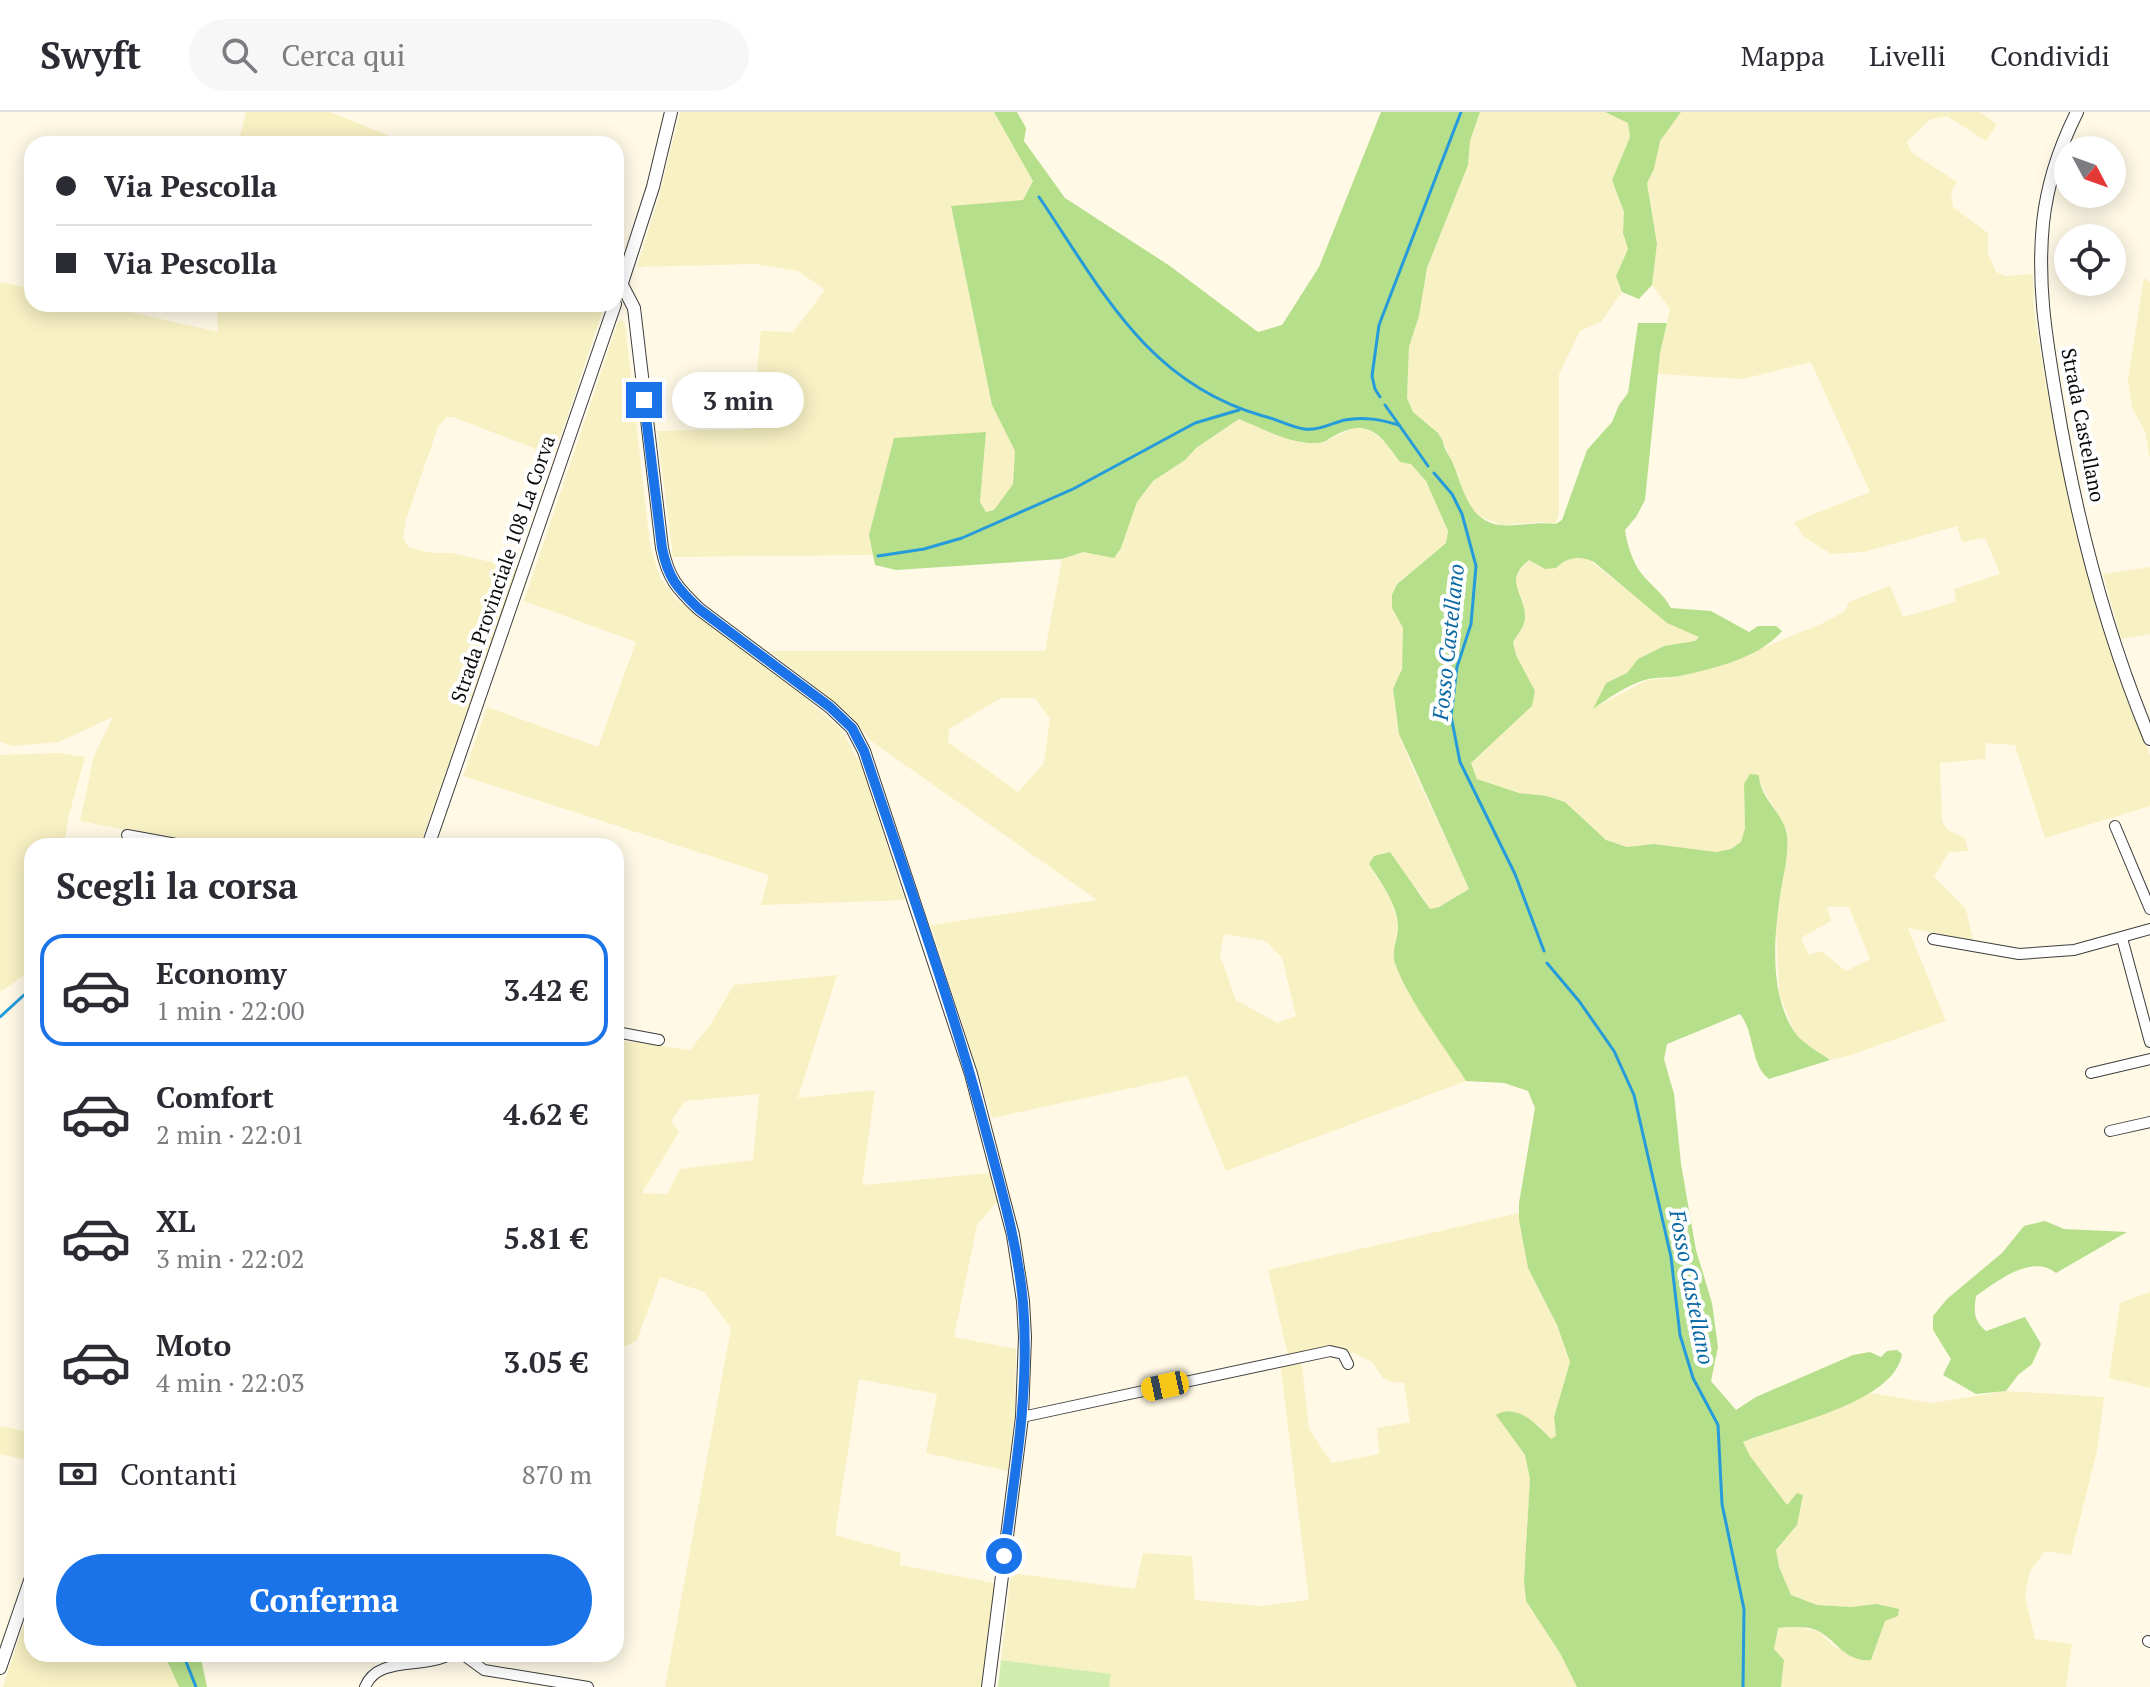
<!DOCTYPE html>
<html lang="it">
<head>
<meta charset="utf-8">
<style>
  :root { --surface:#fff; --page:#f7f7f7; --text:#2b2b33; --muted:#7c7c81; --line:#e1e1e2; --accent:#1a73e8 }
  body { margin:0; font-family:"PT Serif",serif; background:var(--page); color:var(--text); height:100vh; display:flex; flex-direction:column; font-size:30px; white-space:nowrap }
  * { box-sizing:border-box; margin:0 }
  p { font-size:26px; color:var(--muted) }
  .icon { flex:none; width:44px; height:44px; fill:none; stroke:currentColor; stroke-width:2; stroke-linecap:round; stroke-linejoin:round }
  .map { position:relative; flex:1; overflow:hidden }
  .drawer { position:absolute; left:24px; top:726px; width:600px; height:824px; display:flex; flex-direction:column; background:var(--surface); border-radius:24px; box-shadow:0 4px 20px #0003 }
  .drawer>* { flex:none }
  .top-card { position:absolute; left:24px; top:24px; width:600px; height:176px; border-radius:24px; box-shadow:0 4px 20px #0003; display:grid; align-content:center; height:176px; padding:0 32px; background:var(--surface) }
  .needle { width:52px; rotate:131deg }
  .controls { position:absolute; left:2054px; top:24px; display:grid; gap:16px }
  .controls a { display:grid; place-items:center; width:72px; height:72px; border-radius:50%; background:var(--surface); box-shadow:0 4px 20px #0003; font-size:40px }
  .end { position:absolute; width:36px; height:36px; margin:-18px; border:10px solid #1a73e8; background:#fff; box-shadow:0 0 0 4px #fff }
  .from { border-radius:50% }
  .bubble { position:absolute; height:56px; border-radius:28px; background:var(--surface); box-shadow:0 4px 20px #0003; font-size:26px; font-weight:700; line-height:56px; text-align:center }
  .car { position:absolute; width:24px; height:48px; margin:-24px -12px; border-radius:10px; box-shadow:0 0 6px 2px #0007; background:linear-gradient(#f5c518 24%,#345 0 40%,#f5c518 0 76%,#345 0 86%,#f5c518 0) }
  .top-card b { display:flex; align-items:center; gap:28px; height:76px; font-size:30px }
  .top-card b+b { border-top:2px solid var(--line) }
  .top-card i { width:20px; height:20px; background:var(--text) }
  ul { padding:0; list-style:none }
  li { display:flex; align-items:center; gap:24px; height:112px; margin:0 16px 12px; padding:0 16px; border:4px solid transparent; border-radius:24px }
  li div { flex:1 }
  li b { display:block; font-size:30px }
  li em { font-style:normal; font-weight:700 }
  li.active { border-color:var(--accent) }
  li>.icon { width:72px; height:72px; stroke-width:1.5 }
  h2 { padding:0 32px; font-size:36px; line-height:96px }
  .pay { display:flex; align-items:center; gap:20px; height:88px; padding:0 32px; font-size:30px }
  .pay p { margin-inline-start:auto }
  .action { display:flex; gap:16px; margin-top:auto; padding:16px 32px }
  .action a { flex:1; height:92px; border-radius:48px; background:var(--accent); color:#fff; font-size:32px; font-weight:700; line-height:92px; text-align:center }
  header { display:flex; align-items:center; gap:48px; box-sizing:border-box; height:112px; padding:0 40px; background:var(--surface); border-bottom:2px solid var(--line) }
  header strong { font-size:38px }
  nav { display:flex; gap:44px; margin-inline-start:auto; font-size:28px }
  .search { width:560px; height:72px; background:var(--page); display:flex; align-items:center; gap:20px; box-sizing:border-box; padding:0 28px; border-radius:44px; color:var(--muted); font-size:30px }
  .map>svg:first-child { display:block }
</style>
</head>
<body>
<header>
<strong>Swyft</strong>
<div class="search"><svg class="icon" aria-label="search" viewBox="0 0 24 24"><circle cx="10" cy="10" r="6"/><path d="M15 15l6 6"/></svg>Cerca qui</div>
<nav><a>Mappa</a><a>Livelli</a><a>Condividi</a></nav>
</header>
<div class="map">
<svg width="2150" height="1575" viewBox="0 0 2150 1575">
  <rect width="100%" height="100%" fill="#fff9e6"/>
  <g fill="#f8f1c4" fill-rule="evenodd">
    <polygon points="246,0 330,0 409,32 238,32"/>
    <polygon points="680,0 994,0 1033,68 1023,88 951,95 992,293 1015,339 1013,372 994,398 986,400 980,390 986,320 869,423 873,443 673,445 657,319 751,317 761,219 793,220 825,178 798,159 755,152 637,155 659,84"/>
    <polygon points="1480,0 1605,0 1628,11 1630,25 1612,68 1624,100 1623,121 1628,137 1616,163 1622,180 1601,210 1580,219 1559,262 1559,400 1556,412 1542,410 1502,413 1481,405 1468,392 1443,329 1438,321 1413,300 1407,286 1409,235 1419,204 1427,156 1468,53 1470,29"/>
    <path d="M1681 0H1980L1997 12 1986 29 1947 4 1929 8 1907 30 1911 40 1957 70 1951 80 1953 95 1988 121V142L1996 160 2005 164 2033 162 2034 199 2046 274 2079 429 2130 595 2150 643V694L2045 726 2015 633 1986 631 1985 647 1940 651 1942 709 1948 718 1965 726 1968 739 1949 740 1934 765 1966 797 1973 828 1908 816 1946 909 1848 944 1830 948 1806 932 1795 921 1779 882 1776 813 1788 734 1787 718 1759 670 1744 672 1745 716 1741 730 1731 737 1716 740 1654 732 1627 735 1606 728 1565 690 1547 684 1519 681 1477 667 1471 651 1532 593 1535 579 1516 543 1513 530 1523 491 1515 472 1518 460 1529 448 1545 457 1564 448 1585 445 1647 493 1699 525 1695 529 1664 534 1638 547 1627 561 1606 571 1594 596 1647 568 1677 565 1738 546 1823 511 1845 499 1849 490 1890 474 1903 505 1956 490 1954 477 2000 462 1985 426 1962 430 1957 414 1864 440 1831 442 1804 425 1794 410 1870 380 1811 250 1743 267 1658 262 1660 241 1670 197 1652 173 1657 132 1647 71 1654 57 1659 29ZM1827 795H1849L1870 847 1846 859 1821 839 1809 843 1801 826 1831 809Z"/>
    <polygon points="2144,166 2150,170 2150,347 2145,319 2132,296 2128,267"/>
    <polygon points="0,170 32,177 32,192 95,192 218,220 217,192 605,192 554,344 453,305 447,305 438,315 406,408 403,425 408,435 432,441 452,441 517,456 420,734 211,734 80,709 94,644 113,605 59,630 13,634 0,630"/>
    <polygon points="622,208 625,211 650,433 660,465 676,487 803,584 841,617 862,655 905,788 761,793 769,763 463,664 487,595 598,635 636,530 524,489 618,210"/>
    <path d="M1239 307 1277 324 1322 331 1354 316 1369 317 1411 352 1426 369 1448 419 1446 431 1397 471 1392 483V496L1403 516 1402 557 1393 578 1394 587 1399 622 1410 650 1469 777 1439 795 1430 797 1419 779 1369 753 1392 789 1398 815 1394 835 1412 882 1466 969 1226 1059 1187 964 992 1006 931 813 1097 788 871 629 851 604 770 539H1045L1062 447 1083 440 1121 436 1137 390 1153 369 1185 348 1196 336ZM1001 586H1035L1050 607 1044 651 1018 680 948 630 949 617ZM1224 822 1266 829 1282 846 1296 904 1277 911 1236 888 1220 843Z"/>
    <polygon points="2150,455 2150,522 2121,527 2103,462"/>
    <polygon points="59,641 85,645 69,703 64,734 32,734 32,858 0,880 0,643"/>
    <path d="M837 863 798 986 875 978 862 1073 990 1061 998 1089 977 1113 954 1225 1016 1237 1015 1298 1008 1359 926 1341 937 1282 859 1267 835 1423 901 1441 900 1453 994 1471 982 1575H665L731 1216 704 1180 660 1165 637 1228 626 1234 619 1232 624 1217 616 1214V1164L624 1140 616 1132V928L690 938 710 913 734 873ZM759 982 753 1048 680 1057 667 1082 642 1081 679 1020 671 1009 685 989Z"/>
    <path d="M1519 1101 1528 1156 1557 1213 1570 1250 1554 1305 1556 1324 1551 1328 1538 1312 1496 1303 1525 1343 1530 1367 1524 1468 1526 1489 1560 1541 1577 1575H1109L1110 1562 1001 1548 1011 1461 1135 1477 1143 1441 1192 1444 1195 1488 1260 1494 1309 1488 1280 1249 1289 1247 1268 1158ZM1354 1241 1372 1250 1383 1266 1391 1270 1404 1271 1410 1310 1377 1316 1379 1342 1332 1351 1309 1317 1301 1245Z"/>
    <polygon points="2150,1180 2150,1276 2109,1266 2120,1191"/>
    <polygon points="2006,1279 2104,1285 2097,1339 2071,1443 2045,1439 2030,1459 2025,1484 2035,1527 2072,1532 2066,1575 1781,1575 1784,1548 1774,1537 1777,1516 1796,1515 1818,1519 1835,1535 1871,1548 1885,1508 1898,1504 1876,1492 1851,1495 1817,1493 1791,1483 1779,1455 1776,1438 1797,1381 1787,1393 1750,1344 1743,1330 1831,1299 1870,1281 1932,1291"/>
    <polygon points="0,1314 32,1321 32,1349 0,1342"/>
    <polygon points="32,1487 32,1542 164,1542 179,1575 3,1575"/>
  </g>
  <polygon fill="#d1edad" points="1001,1548 1111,1562 1109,1575 998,1575"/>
  <g fill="#b5df8b">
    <path d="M994 0H1017L1026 16 1024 29 1065 86 1170 154 1258 220 1282 213 1319 155 1381 0H1480L1470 29 1468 53 1427 156 1419 204 1409 235 1407 286 1413 300 1438 321 1443 329C1444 339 1450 343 1453 352 1463 375 1468 409 1500 413 1518 415 1537 409 1556 412L1562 408 1587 338 1612 310 1619 293 1628 281 1638 211H1667L1660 241 1645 388 1636 405 1625 418C1627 432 1632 449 1641 461 1651 474 1663 481 1671 496L1711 499 1749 520 1758 514H1776L1782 519C1760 546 1712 557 1680 564 1669 566 1658 565 1648 567 1629 572 1608 586 1593 597L1606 571 1627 561 1638 547 1664 534 1695 529 1699 525 1667 511 1594 450C1580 443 1566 445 1556 456L1545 457 1529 448C1502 470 1526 481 1525 507 1524 515 1517 523 1513 530L1516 543 1535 579 1532 594 1471 651 1477 667 1519 681 1547 684 1565 690 1606 728 1627 735 1654 732 1716 740 1731 737 1741 730 1745 716 1744 672 1750 662 1759 663C1759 686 1784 701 1787 723 1789 741 1784 760 1781 778 1774 823 1768 883 1796 922 1805 933 1819 940 1830 948L1769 967C1750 953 1755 920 1740 902L1667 932 1664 947 1674 982 1681 1052 1696 1138 1712 1191 1718 1235 1711 1269 1736 1298 1756 1285 1853 1243 1870 1240 1881 1245 1887 1239 1897 1238 1902 1242C1895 1291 1784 1313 1743 1330L1750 1344 1787 1393 1797 1381 1803 1383 1797 1413 1776 1438 1779 1455 1791 1483 1817 1493 1851 1495 1876 1492 1899 1497 1898 1504 1885 1509 1871 1548C1845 1551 1835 1526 1816 1518 1805 1514 1790 1515 1778 1516L1774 1537 1784 1548 1781 1575H1577L1560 1541 1526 1489 1524 1468 1530 1367 1525 1343 1496 1303C1516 1290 1538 1313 1551 1327L1556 1324 1554 1305 1570 1250 1557 1213 1528 1156 1519 1108V1091L1535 996 1528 979 1504 971 1466 969C1444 934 1408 888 1395 851 1391 838 1398 827 1398 814 1397 791 1381 771 1369 752L1374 744 1390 740 1430 797 1439 795 1469 777 1399 622 1393 577 1402 557 1403 516 1392 496V483L1397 472 1446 431 1448 419 1426 369 1411 352 1400 350C1380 323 1369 305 1334 324 1328 327 1325 331 1317 331 1290 332 1263 317 1239 307L1196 336 1185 348 1153 369 1137 390 1121 436 1114 446 1083 440 1062 447 896 458 875 453 869 423 894 326 986 320 980 390 986 400 994 398 1013 372 1015 339 992 293 951 94 1023 88 1033 69Z"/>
    <polygon points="1605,0 1681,0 1660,29 1654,57 1647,71 1657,132 1652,173 1639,187 1622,180 1616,164 1628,137 1623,121 1624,100 1612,68 1630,25 1628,11"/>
    <path d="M2045 1109 2064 1117 2127 1120 2056 1161C2032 1141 1996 1170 1976 1184 1974 1199 1973 1208 1986 1219L2025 1205 2041 1232 2032 1252 2018 1263 2006 1279 1976 1282 1943 1263 1951 1247 1933 1218V1204L1947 1187 2002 1141 2024 1114Z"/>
    <polygon points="164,1542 200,1542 207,1575 179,1575"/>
  </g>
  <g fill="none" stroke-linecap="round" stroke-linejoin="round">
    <g stroke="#259bda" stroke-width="3">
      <path d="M1039 85C1102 178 1147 271 1263 304 1277 307 1290 315 1304 317 1318 319 1332 311 1345 308 1364 304 1381 308 1399 313"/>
      <polyline points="1380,285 1375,277 1372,264 1379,213 1461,0"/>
      <polyline points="1385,293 1428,354"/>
      <polyline points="1434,361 1452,382 1462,402 1476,454 1471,512 1457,555 1451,604 1460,650 1515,762 1544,839"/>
      <polyline points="878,444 924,437 962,426 1073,377 1195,311 1239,298"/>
      <polyline points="1547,851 1579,889 1614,939 1634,983 1671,1145 1680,1223 1693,1266 1718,1313 1722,1392 1744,1497 1743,1575"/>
      <polyline points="0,905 24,883"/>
      <polyline points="183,1542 196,1575"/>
    </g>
    <defs>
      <g id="minor">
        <polyline points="2115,714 2150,797"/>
        <polyline points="127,723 187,734"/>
        <polyline points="2122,826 2150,930"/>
        <polyline points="1933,827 2019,842 2074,838 2150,817"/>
        <polyline points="616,920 659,928"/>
        <polyline points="2091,961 2150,947"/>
        <polyline points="2110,1019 2150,1010"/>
        <polyline points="1022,1305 1330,1239 1343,1242 1348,1252"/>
        <polyline points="2148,1529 2150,1530"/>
        <polyline points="462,1542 484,1558 588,1575"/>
        <path d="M365 1575C378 1543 423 1558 451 1542"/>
      </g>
      <g id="tertiary">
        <path d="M2077 0C2060 34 2047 73 2043 111 2037 174 2046 225 2056 286 2075 402 2105 519 2150 627"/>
        <path d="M622 173 634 196 662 436C668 466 677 476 699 497L830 595 852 616 864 639 971 962 1013 1123 1023 1189 1025 1225 1022 1305 988 1575"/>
        <polyline points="620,177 653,75 671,0"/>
        <polyline points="428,734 615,192"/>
        <polyline points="0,1556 32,1463"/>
      </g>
    </defs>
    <use href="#minor" stroke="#3d3d3d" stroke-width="12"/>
    <use href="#tertiary" stroke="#3d3d3d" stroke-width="14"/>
    <use href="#minor" stroke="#fff" stroke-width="10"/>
    <use href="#tertiary" stroke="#fff" stroke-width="12"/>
  </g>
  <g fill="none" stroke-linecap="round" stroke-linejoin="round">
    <path stroke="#1a73e8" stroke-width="10" d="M644 288 662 436C668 466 677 476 699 497L830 595 852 616 864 639C906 765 952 891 986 1020 1001 1076 1018 1133 1023 1191 1030 1276 1015 1361 1004 1444"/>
  </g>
  <g text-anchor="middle" stroke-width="8" stroke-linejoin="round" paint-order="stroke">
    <g font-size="20" fill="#0a0a0a" stroke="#fff">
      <text transform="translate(2083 313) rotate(79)" y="7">Strada Castellano</text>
      <text transform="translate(503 457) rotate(-71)" y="7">Strada Provinciale 108 La Corva</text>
    </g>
    <g font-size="22" font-style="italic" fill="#0969a5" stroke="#fff">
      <text transform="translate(1448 530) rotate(-84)" y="8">Fosso Castellano</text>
      <text transform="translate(1692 1175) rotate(79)" y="8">Fosso Castellano</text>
    </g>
  </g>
</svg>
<div class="controls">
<a><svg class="needle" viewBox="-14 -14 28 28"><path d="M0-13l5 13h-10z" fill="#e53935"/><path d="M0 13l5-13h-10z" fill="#7c7c81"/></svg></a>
<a><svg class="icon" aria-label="locate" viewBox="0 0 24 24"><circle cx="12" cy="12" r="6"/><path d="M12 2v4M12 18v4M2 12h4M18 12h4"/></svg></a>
</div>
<i class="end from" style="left:1004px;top:1444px"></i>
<i class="end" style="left:644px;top:288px"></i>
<div class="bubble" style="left:672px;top:260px;width:132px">3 min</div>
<i class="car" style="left:1165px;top:1274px;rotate:258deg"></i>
<div class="top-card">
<b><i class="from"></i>Via Pescolla</b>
<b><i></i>Via Pescolla</b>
</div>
<section class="drawer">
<h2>Scegli la corsa</h2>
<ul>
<li class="active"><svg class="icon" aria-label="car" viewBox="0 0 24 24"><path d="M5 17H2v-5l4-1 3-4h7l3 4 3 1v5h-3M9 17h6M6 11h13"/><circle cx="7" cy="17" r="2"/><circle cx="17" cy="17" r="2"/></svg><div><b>Economy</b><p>1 min · 22:00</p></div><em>3.42 €</em></li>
<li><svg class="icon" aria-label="car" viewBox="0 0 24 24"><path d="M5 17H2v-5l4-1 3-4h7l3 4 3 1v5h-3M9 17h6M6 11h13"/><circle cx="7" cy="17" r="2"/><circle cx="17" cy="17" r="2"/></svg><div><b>Comfort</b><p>2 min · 22:01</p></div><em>4.62 €</em></li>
<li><svg class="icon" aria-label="car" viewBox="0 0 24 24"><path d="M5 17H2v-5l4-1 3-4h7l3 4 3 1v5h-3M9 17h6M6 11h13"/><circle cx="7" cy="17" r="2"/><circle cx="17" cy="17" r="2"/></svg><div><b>XL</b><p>3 min · 22:02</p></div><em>5.81 €</em></li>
<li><svg class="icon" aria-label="car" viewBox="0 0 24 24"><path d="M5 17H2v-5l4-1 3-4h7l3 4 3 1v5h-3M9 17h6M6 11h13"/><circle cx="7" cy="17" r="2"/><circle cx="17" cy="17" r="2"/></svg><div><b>Moto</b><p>4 min · 22:03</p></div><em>3.05 €</em></li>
</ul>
<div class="pay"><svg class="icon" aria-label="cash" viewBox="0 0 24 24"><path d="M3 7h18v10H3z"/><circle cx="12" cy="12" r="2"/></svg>Contanti<p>870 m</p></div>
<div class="action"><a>Conferma</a></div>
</section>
</div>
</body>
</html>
